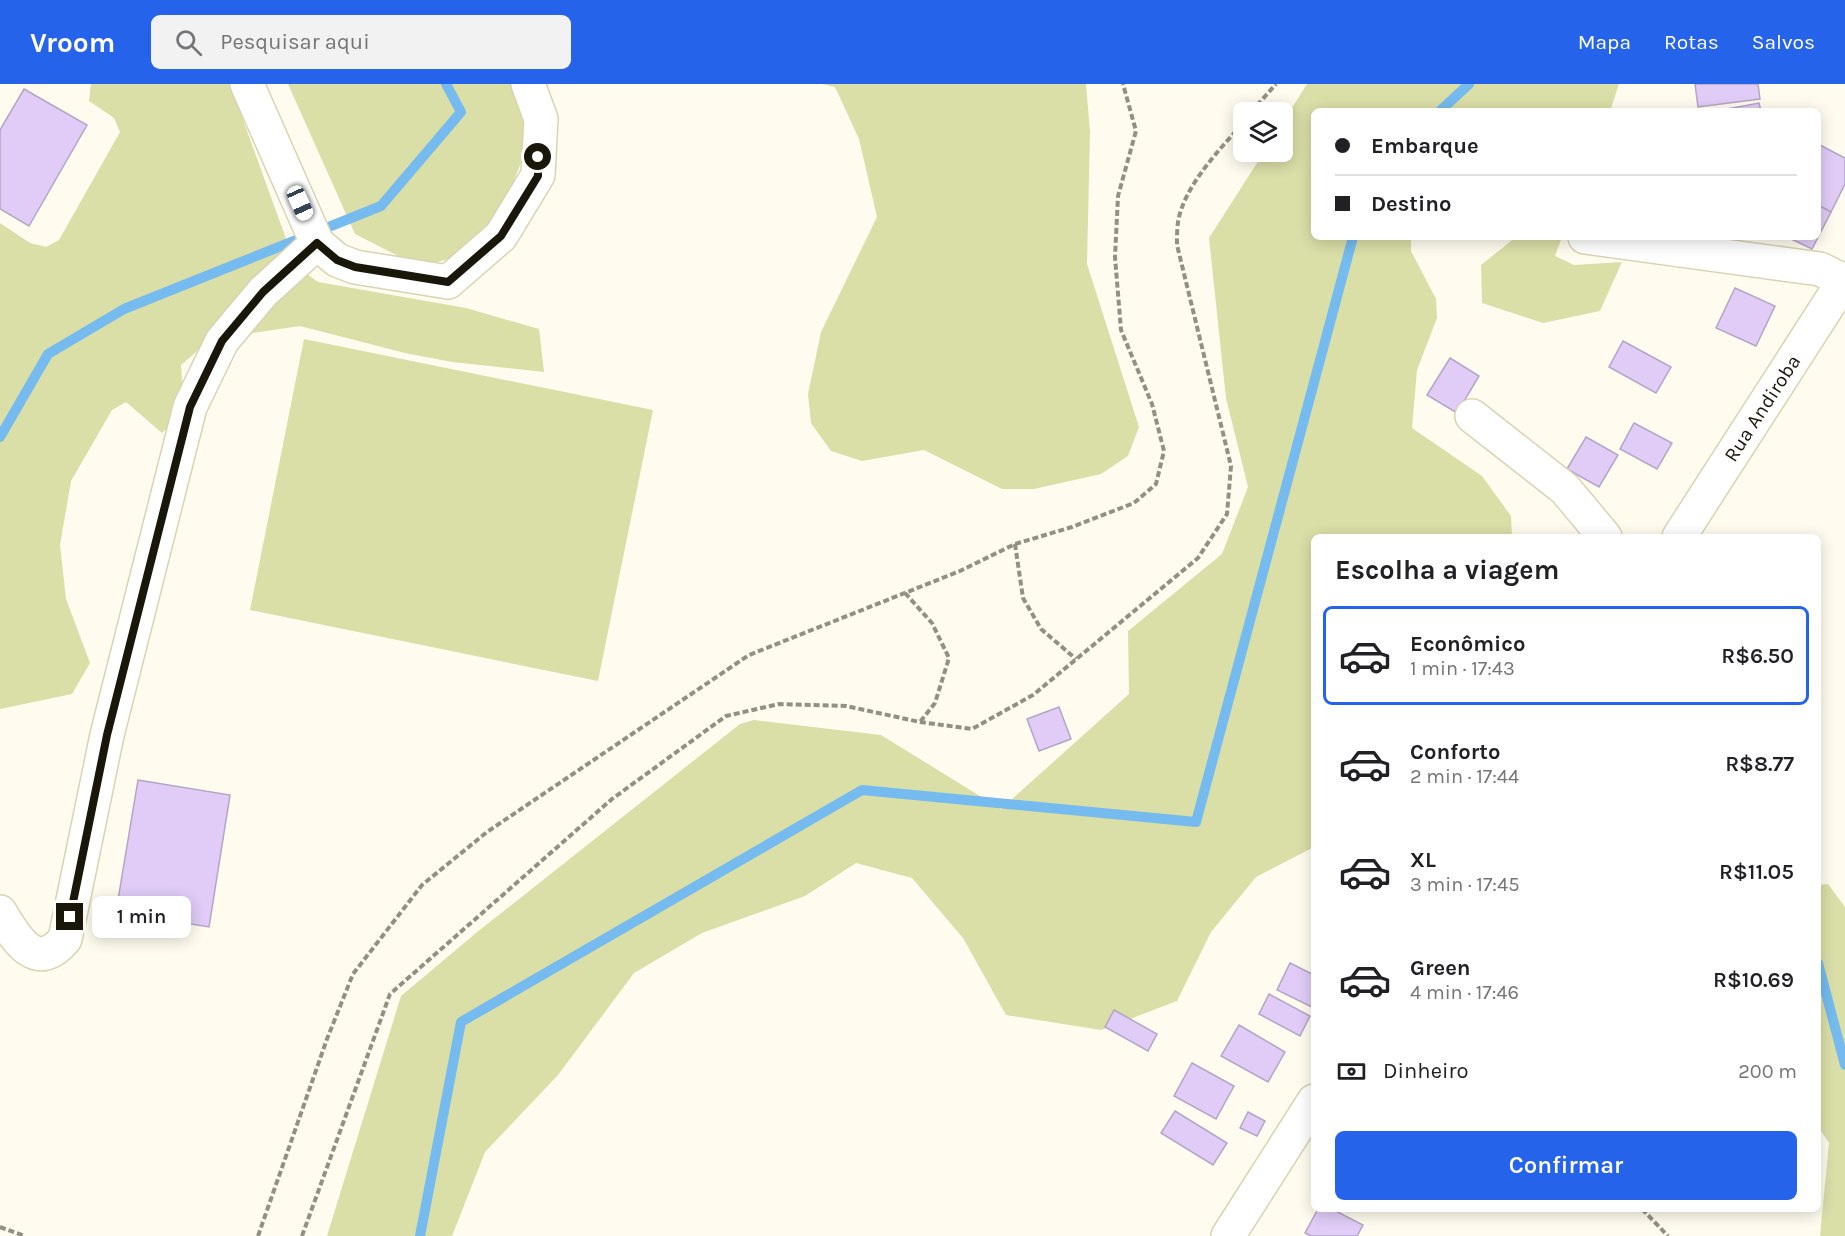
<!DOCTYPE html>
<html lang="pt">
<head>
<meta charset="utf-8">
<style>
  :root { --surface:#fff; --page:#f2f2f2; --text:#202124; --muted:#757577; --line:#e0e0e0; --accent:#2563eb }
  body { margin:0; font-family:Karla,sans-serif; background:var(--page); color:var(--text); height:100vh; display:flex; flex-direction:column; font-size:22px; white-space:nowrap }
  * { box-sizing:border-box; margin:0 }
  p { font-size:20px; color:var(--muted) }
  .icon { flex:none; width:33px; height:33px; fill:none; stroke:currentColor; stroke-width:2; stroke-linecap:round; stroke-linejoin:round }
  .map { position:relative; flex:1; overflow:hidden }
  .panel { position:absolute; left:1311px; top:450px; width:510px; height:678px; display:flex; flex-direction:column; background:var(--surface); border-radius:9px; box-shadow:0 3px 15px #0003 }
  .panel>* { flex:none }
  .top-card { position:absolute; left:1311px; top:24px; width:510px; height:132px; border-radius:9px; box-shadow:0 3px 15px #0003; display:grid; align-content:center; height:132px; padding:0 24px; background:var(--surface) }
  .fabs { position:absolute; left:1233px; top:18px; display:grid; gap:12px }
  .fabs a { display:grid; place-items:center; width:60px; height:60px; border-radius:9px; background:var(--surface); box-shadow:0 3px 15px #0003; font-size:30px }
  .end { position:absolute; width:27px; height:27px; margin:-14px; border:8px solid #19160a; background:#fff; box-shadow:0 0 0 3px #fff }
  .from { border-radius:50% }
  .bubble { position:absolute; height:42px; border-radius:9px; background:var(--surface); box-shadow:0 3px 15px #0003; font-size:20px; font-weight:600; line-height:42px; text-align:center }
  .car { position:absolute; width:18px; height:36px; margin:-18px -9px; border-radius:8px; box-shadow:0 0 4px 2px #0007; background:linear-gradient(#fff 24%,#345 0 40%,#fff 0 76%,#345 0 86%,#fff 0) }
  .top-card b { display:flex; align-items:center; gap:21px; height:57px; font-size:22px }
  .top-card b+b { border-top:2px solid var(--line) }
  .top-card i { width:15px; height:15px; background:var(--text) }
  ul { padding:0; list-style:none }
  li { display:flex; align-items:center; gap:18px; height:99px; margin:0 12px 9px; padding:0 12px; border:3px solid transparent; border-radius:9px }
  li div { flex:1 }
  li b { display:block; font-size:22px }
  li em { font-style:normal; font-weight:600 }
  li.selected { border-color:var(--accent) }
  li>.icon { width:54px; height:54px; stroke-width:1.5 }
  h2 { padding:0 24px; font-size:27px; line-height:72px }
  .pay { display:flex; align-items:center; gap:15px; height:66px; padding:0 24px; font-size:22px }
  .pay p { margin-inline-start:auto }
  .primary-button { display:flex; gap:12px; margin-top:auto; padding:12px 24px }
  .primary-button a { flex:1; height:69px; border-radius:9px; background:var(--accent); color:#fff; font-size:24px; font-weight:600; line-height:69px; text-align:center }
  header { display:flex; align-items:center; gap:36px; box-sizing:border-box; height:84px; padding:0 30px; background:var(--accent); color:#fff }
  header strong { font-size:28px }
  nav { display:flex; gap:33px; margin-inline-start:auto; font-size:21px }
  .search { width:420px; height:54px; background:var(--page); display:flex; align-items:center; gap:15px; box-sizing:border-box; padding:0 21px; border-radius:9px; color:var(--muted); font-size:22px }
  .map>svg:first-child { display:block }
</style>
</head>
<body>
<header>
<strong>Vroom</strong>
<div class="search"><svg class="icon" aria-label="search" viewBox="0 0 24 24"><circle cx="10" cy="10" r="6"/><path d="M15 15l6 6"/></svg>Pesquisar aqui</div>
<nav><a>Mapa</a><a>Rotas</a><a>Salvos</a></nav>
</header>
<div class="map">
<svg width="1845" height="1152" viewBox="0 0 1845 1152">
  <rect width="100%" height="100%" fill="#fffcef"/>
  <g fill="#dadea7">
    <polygon points="91,0 230,0 296,182 318,198 466,224 539,245 544,288 452,278 405,269 300,242 211,255 181,281 184,328 162,349 126,318 112,326 71,397 60,461 66,515 90,579 72,610 0,625 0,139 30,159 46,163 59,156 120,48 114,34 89,17"/>
    <polygon points="288,0 518,0 529,58 506,117 471,169 434,179 402,174 355,150"/>
    <polygon points="822,0 1086,0 1090,48 1087,180 1139,343 1128,372 1101,390 1034,405 1002,405 924,366 862,377 831,367 811,339 808,310 821,248 877,133 859,55 835,3"/>
    <polygon points="1307,0 1619,0 1610,27 1314,27 1314,153 1411,153 1411,167 1436,215 1437,234 1417,286 1412,344 1482,392 1511,432 1512,453 1314,453 1314,763 1256,793 1211,848 1177,917 1101,946 1006,931 963,854 912,794 856,779 805,812 702,849 634,889 558,991 485,1068 452,1152 327,1152 401,912 476,849 740,640 754,636 881,651 1001,725 1129,610 1128,547 1222,470 1248,403 1226,314 1209,154 1264,68 1282,68 1283,38"/>
    <polygon points="1516,153 1562,153 1555,172 1574,181 1622,178 1600,227 1543,239 1482,219 1481,181"/>
    <polygon points="304,255 653,326 598,597 250,526"/>
    <polygon points="1828,800 1845,823 1845,1152 1820,1152 1829,1059 1818,1042 1818,801"/>
  </g>
  <g fill="none" stroke-linecap="round" stroke-linejoin="round">
    <g stroke="#75bbef" stroke-width="10">
      <polyline points="1440,27 1469,0"/>
      <polyline points="0,353 48,270 124,225 381,122 461,28 446,0"/>
      <polyline points="1818,879 1845,981"/>
      <polyline points="420,1152 461,938 862,706 1196,738 1353,153"/>
    </g>
  </g>
  <g fill="#e0ccf7" stroke="#b3a5c3" stroke-width="1.5">
    <polygon points="1695,0 1758,0 1760,15 1698,23"/>
    <polygon points="24,5 87,41 29,142 0,125 0,46"/>
    <polygon points="1759,19 1761,27 1716,27"/>
    <polygon points="1818,60 1845,74 1845,100 1831,128 1818,121"/>
    <polygon points="1818,121 1831,128 1812,165 1787,153 1818,153"/>
    <polygon points="1735,204 1775,222 1756,262 1716,244"/>
    <polygon points="1623,257 1671,283 1656,309 1609,283"/>
    <polygon points="1450,274 1479,292 1457,329 1427,311"/>
    <polygon points="1634,339 1672,359 1657,385 1620,365"/>
    <polygon points="1586,353 1618,371 1599,403 1567,385"/>
    <polygon points="1059,623 1071,655 1039,667 1027,635"/>
    <polygon points="138,696 230,711 209,843 116,828"/>
    <polygon points="1290,879 1314,891 1314,924 1277,906"/>
    <polygon points="1269,910 1310,932 1300,952 1259,930"/>
    <polygon points="1114,926 1157,950 1148,967 1105,943"/>
    <polygon points="1239,941 1285,968 1268,998 1221,972"/>
    <polygon points="1192,979 1234,1002 1216,1035 1174,1012"/>
    <polygon points="1175,1027 1227,1059 1213,1081 1161,1049"/>
    <polygon points="1248,1028 1265,1037 1257,1052 1240,1044"/>
    <polygon points="1318,1125 1332,1125 1363,1141 1357,1152 1311,1152 1305,1149"/>
  </g>
  <g fill="none" stroke-linecap="round" stroke-linejoin="round">
    <defs>
      <g id="minor">
        <polyline points="247,0 317,159 337,176 355,183 448,198 501,152 538,91 541,35 528,0"/>
        <polyline points="1585,153 1820,185 1844,197"/>
        <polyline points="1472,332 1565,405 1605,453"/>
        <polyline points="1679,453 1845,195"/>
        <path d="M0 828C16 855 36 890 65 855L107 651 190 323 222 257 263 208 317 159"/>
        <polyline points="1228,1152 1314,1017"/>
      </g>
    </defs>
    <use href="#minor" stroke="#dad3b2" stroke-width="36"/>
    <g stroke="#928f83" stroke-width="4" stroke-dasharray="6 3" stroke-linecap="butt">
      <polyline points="1251,28 1276,0"/>
      <polyline points="1015,460 1023,514 1041,545 1076,575"/>
      <polyline points="905,509 932,539 949,574 935,619 920,638"/>
      <polyline points="1642,1125 1668,1152"/>
      <polyline points="0,1143 25,1152"/>
      <polyline points="258,1152 327,955 353,890 422,801 487,748 749,571 960,487 1015,460 1072,443 1134,419 1156,400 1164,367 1152,320 1121,246 1115,173 1118,112 1136,47 1123,0"/>
      <path d="M302 1152 390 910 612 715 726 632 779 620 846 622 920 638 972 645 1033 611 1198 474 1227 430 1231 382 1177 161C1177 154 1177 145 1178 138 1184 102 1220 65 1244 38"/>
    </g>
    <use href="#minor" stroke="#fff" stroke-width="33"/>
  </g>
  <g fill="none" stroke-linecap="round" stroke-linejoin="round">
    <polyline stroke="#19160a" stroke-width="8" points="70,833 107,651 190,323 222,257 263,208 317,159 337,176 355,183 448,198 501,152 538,92 538,73"/>
  </g>
  <g text-anchor="middle" stroke-width="4.5" stroke-linejoin="round" paint-order="stroke">
    <g font-size="20" fill="#19160a" stroke="#fff">
      <text transform="translate(1762 324) rotate(-57)" y="7">Rua Andiroba</text>
    </g>
  </g>
</svg>
<div class="fabs">
<a><svg class="icon" aria-label="layers" viewBox="0 0 24 24"><path d="M12 4l9 5-9 5-9-5zM3 14l9 5 9-5"/></svg></a>
</div>
<i class="end from" style="left:538px;top:73px"></i>
<i class="end" style="left:70px;top:833px"></i>
<div class="bubble" style="left:92px;top:812px;width:99px">1 min</div>
<i class="car" style="left:300px;top:119px;rotate:156deg"></i>
<div class="top-card">
<b><i class="from"></i>Embarque</b>
<b><i></i>Destino</b>
</div>
<section class="panel">
<h2>Escolha a viagem</h2>
<ul>
<li class="selected"><svg class="icon" aria-label="car" viewBox="0 0 24 24"><path d="M5 17H2v-5l4-1 3-4h7l3 4 3 1v5h-3M9 17h6M6 11h13"/><circle cx="7" cy="17" r="2"/><circle cx="17" cy="17" r="2"/></svg><div><b>Econômico</b><p>1 min · 17:43</p></div><em>R$6.50</em></li>
<li><svg class="icon" aria-label="car" viewBox="0 0 24 24"><path d="M5 17H2v-5l4-1 3-4h7l3 4 3 1v5h-3M9 17h6M6 11h13"/><circle cx="7" cy="17" r="2"/><circle cx="17" cy="17" r="2"/></svg><div><b>Conforto</b><p>2 min · 17:44</p></div><em>R$8.77</em></li>
<li><svg class="icon" aria-label="car" viewBox="0 0 24 24"><path d="M5 17H2v-5l4-1 3-4h7l3 4 3 1v5h-3M9 17h6M6 11h13"/><circle cx="7" cy="17" r="2"/><circle cx="17" cy="17" r="2"/></svg><div><b>XL</b><p>3 min · 17:45</p></div><em>R$11.05</em></li>
<li><svg class="icon" aria-label="car" viewBox="0 0 24 24"><path d="M5 17H2v-5l4-1 3-4h7l3 4 3 1v5h-3M9 17h6M6 11h13"/><circle cx="7" cy="17" r="2"/><circle cx="17" cy="17" r="2"/></svg><div><b>Green</b><p>4 min · 17:46</p></div><em>R$10.69</em></li>
</ul>
<div class="pay"><svg class="icon" aria-label="cash" viewBox="0 0 24 24"><path d="M3 7h18v10H3z"/><circle cx="12" cy="12" r="2"/></svg>Dinheiro<p>200 m</p></div>
<div class="primary-button"><a>Confirmar</a></div>
</section>
</div>
</body>
</html>
